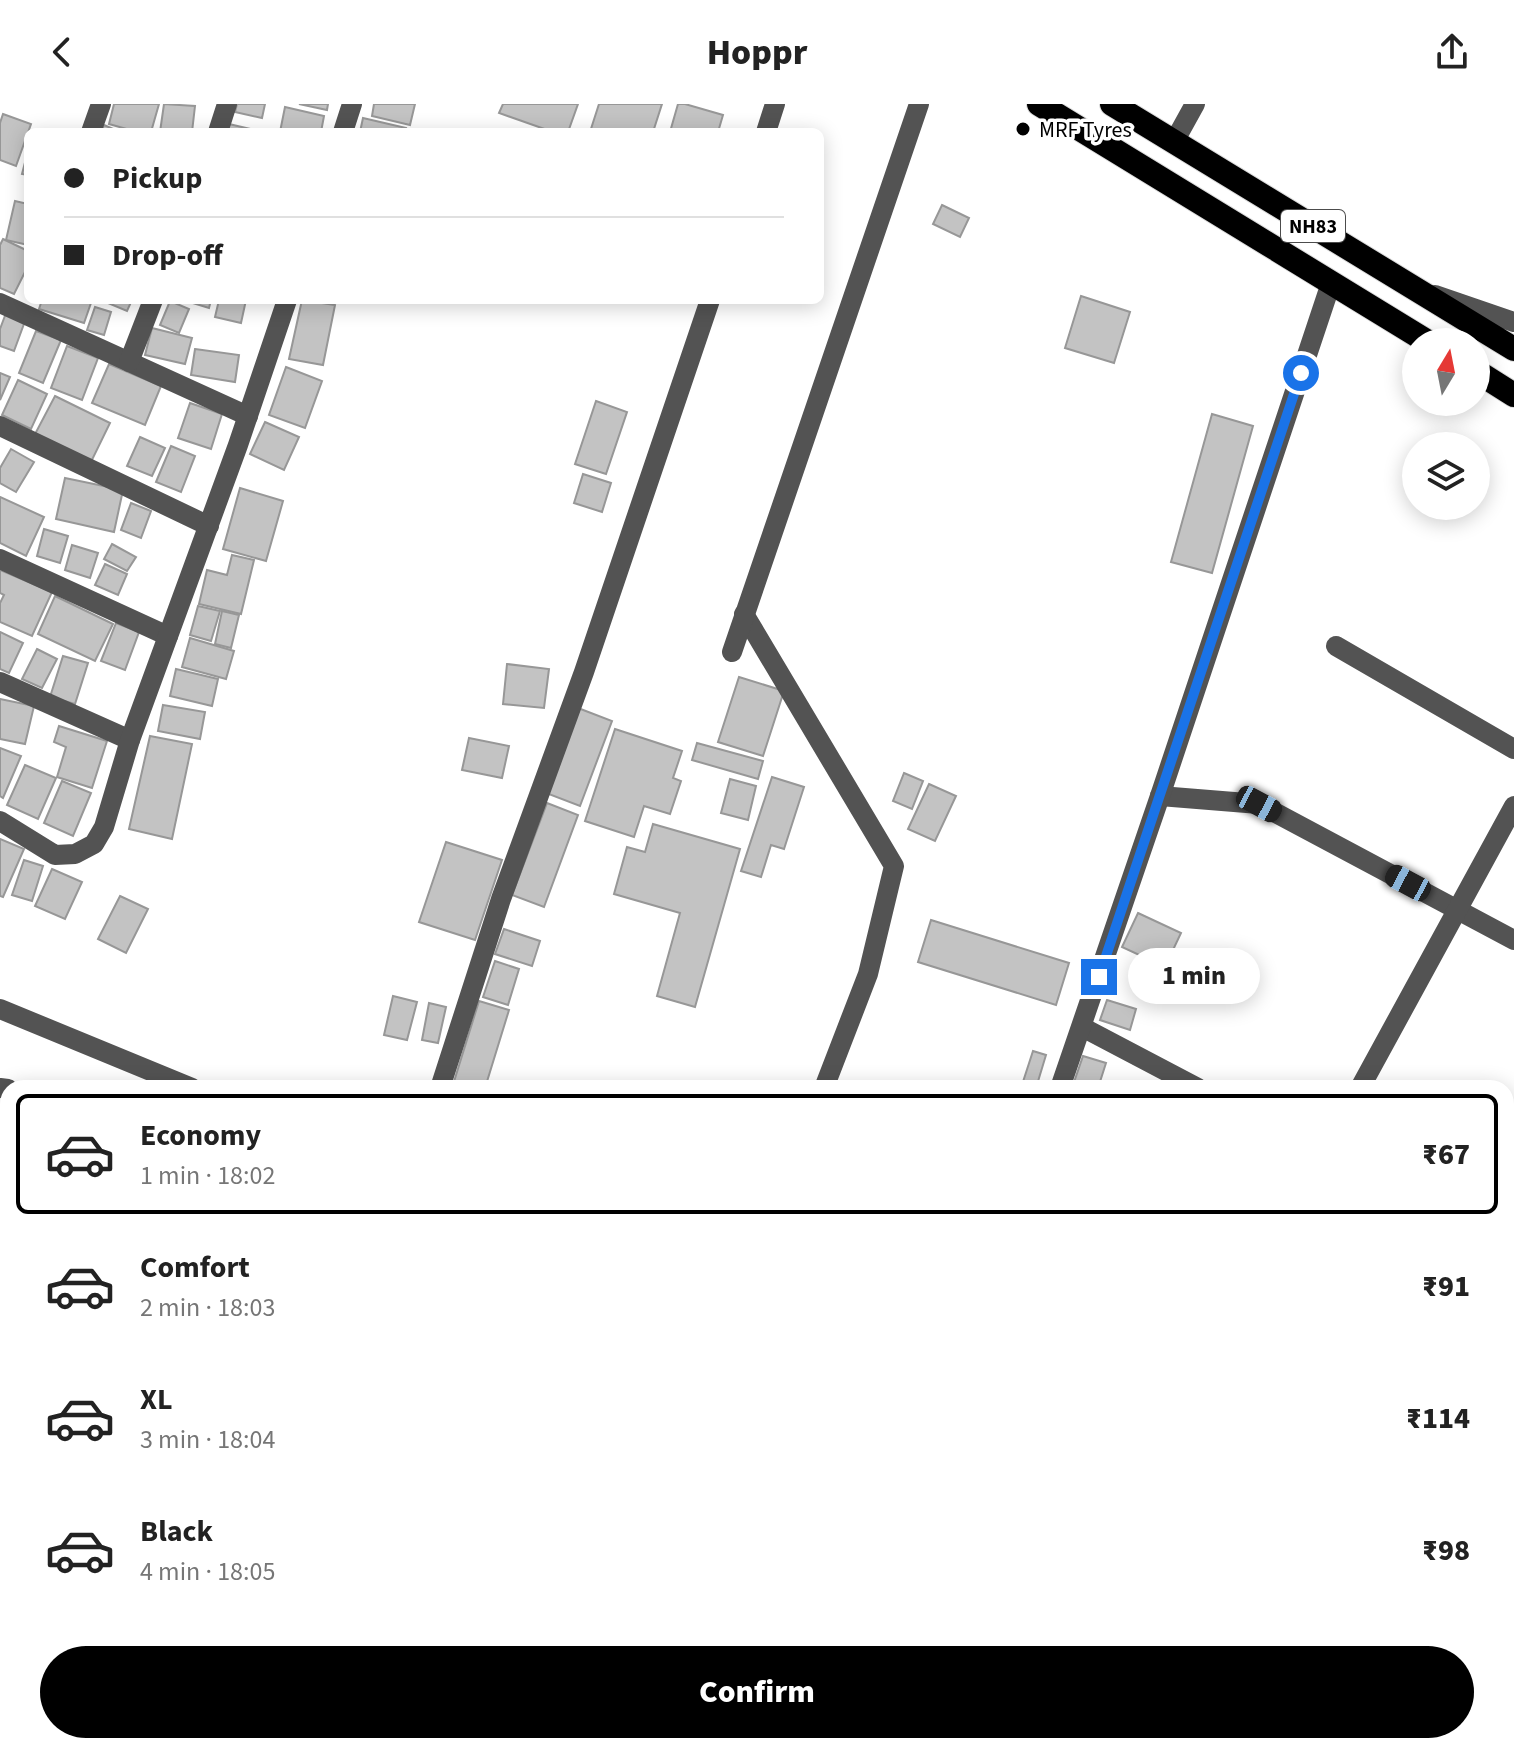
<!DOCTYPE html>
<html lang="en">
<head>
<meta charset="utf-8">
<style>
  :root { --surface:#fff; --page:#f6f6f6; --text:#222; --muted:#767676; --line:#e0e0e0; --accent:#000 }
  body { margin:0; font-family:"Source Sans 3",sans-serif; background:var(--page); color:var(--text); height:100vh; display:flex; flex-direction:column; font-size:30px; white-space:nowrap }
  * { box-sizing:border-box; margin:0 }
  p { font-size:26px; color:var(--muted) }
  .icon { flex:none; width:44px; height:44px; fill:none; stroke:currentColor; stroke-width:2; stroke-linecap:round; stroke-linejoin:round }
  .map { position:relative; flex:1; overflow:hidden }
  .panel { position:absolute; left:0px; top:976px; width:1514px; height:674px; display:flex; flex-direction:column; background:var(--surface); border-radius:24px 24px 0 0; box-shadow:0 4px 20px #0003 }
  .panel>* { flex:none }
  .guide { position:absolute; left:24px; top:24px; width:800px; height:176px; border-radius:12px; box-shadow:0 4px 20px #0003; display:grid; align-content:center; height:176px; padding:0 40px; background:var(--surface) }
  .needle { width:52px; rotate:10deg }
  .fabs { position:absolute; left:1402px; top:224px; display:grid; gap:16px }
  .fabs a { display:grid; place-items:center; width:88px; height:88px; border-radius:50%; background:var(--surface); box-shadow:0 4px 20px #0003; font-size:40px }
  .end { position:absolute; width:36px; height:36px; margin:-18px; border:10px solid #1a73e8; background:#fff; box-shadow:0 0 0 4px #fff }
  .from { border-radius:50% }
  .bubble { position:absolute; height:56px; border-radius:28px; background:var(--surface); box-shadow:0 4px 20px #0003; font-size:26px; font-weight:800; line-height:56px; text-align:center }
  .car { position:absolute; width:24px; height:48px; margin:-24px -12px; border-radius:10px; box-shadow:0 0 6px 2px #0007; background:linear-gradient(#222 24%,#8ab4d8 0 40%,#222 0 76%,#8ab4d8 0 86%,#222 0) }
  .guide b { display:flex; align-items:center; gap:28px; height:76px; font-size:30px }
  .guide b+b { border-top:2px solid var(--line) }
  .guide i { width:20px; height:20px; background:var(--text) }
  ul { padding:14px 0 0; list-style:none }
  li { display:flex; align-items:center; gap:24px; height:120px; margin:0 16px 12px; padding:0 24px; border:4px solid transparent; border-radius:12px }
  li div { flex:1 }
  li b { display:block; font-size:30px }
  li em { font-style:normal; font-weight:800 }
  li.current { border-color:var(--accent) }
  li>.icon { width:72px; height:72px; stroke-width:1.5 }
  .primary-button { display:flex; gap:16px; margin-top:auto; padding:16px 40px }
  .primary-button a { flex:1; height:92px; border-radius:48px; background:var(--accent); color:#fff; font-size:32px; font-weight:800; line-height:92px; text-align:center }
  header { display:flex; justify-content:space-between; align-items:center; height:104px; padding:0 40px; background:var(--surface); font-size:36px; font-weight:800 }
  .map>svg:first-child { display:block }
</style>
</head>
<body>
<header><svg class="icon" aria-label="back" viewBox="0 0 24 24"><path d="M15 5l-7 7 7 7"/></svg>Hoppr<svg class="icon" aria-label="share" viewBox="0 0 24 24"><path d="M12 15V3M7 8l5-5 5 5M5 13v7h14v-7"/></svg></header>
<div class="map">
<svg width="1514" height="1649" viewBox="0 0 1514 1649">
  <rect width="100%" height="100%" fill="#fff"/>
  <g fill="#c3c3c3" stroke="#979797" stroke-width="2">
    <polygon points="114,0 159,0 151,28 137,28 109,20"/>
    <polygon points="164,0 195,2 192,28 160,28"/>
    <polygon points="237,0 265,0 262,14 235,8"/>
    <polygon points="299,0 328,0 327,6"/>
    <polygon points="374,0 415,0 410,21 372,12"/>
    <polygon points="503,0 578,0 568,28 553,28 499,9"/>
    <polygon points="599,0 662,0 653,28 590,28"/>
    <polygon points="678,0 685,0 723,11 718,28 670,28"/>
    <polygon points="285,3 324,12 321,28 280,28"/>
    <polygon points="3,10 31,20 16,62 0,56 0,19"/>
    <polygon points="363,14 406,24 405,28 360,28"/>
    <polygon points="229,20 263,28 227,28"/>
    <polygon points="104,21 120,28 101,28"/>
    <polygon points="28,47 28,71 22,70"/>
    <polygon points="15,97 28,100 28,141 6,136"/>
    <polygon points="942,101 969,114 960,133 933,120"/>
    <polygon points="3,135 28,147 28,162 14,190 0,184 0,141"/>
    <polygon points="1081,192 1130,208 1114,259 1065,244"/>
    <polygon points="42,196 92,196 84,219 39,205"/>
    <polygon points="101,196 132,196 127,207"/>
    <polygon points="183,196 211,196 209,204"/>
    <polygon points="219,196 246,196 241,219 215,213"/>
    <polygon points="302,196 335,201 323,261 289,255"/>
    <polygon points="170,197 189,205 179,229 160,221"/>
    <polygon points="95,203 111,208 104,231 87,226"/>
    <polygon points="6,209 25,217 14,247 0,242 0,225"/>
    <polygon points="152,224 192,234 185,260 145,251"/>
    <polygon points="36,227 61,236 43,279 19,269"/>
    <polygon points="67,242 98,254 82,296 51,284"/>
    <polygon points="195,245 239,251 235,278 191,271"/>
    <polygon points="109,260 161,282 145,321 92,299"/>
    <polygon points="286,263 322,277 305,324 269,311"/>
    <polygon points="0,269 10,273 0,296"/>
    <polygon points="18,276 47,290 31,325 2,311"/>
    <polygon points="55,292 110,319 90,360 34,332"/>
    <polygon points="596,297 627,308 606,370 575,360"/>
    <polygon points="190,299 222,310 211,345 178,334"/>
    <polygon points="1212,310 1253,322 1212,469 1171,458"/>
    <polygon points="265,318 299,333 284,366 250,350"/>
    <polygon points="140,333 165,344 152,372 127,362"/>
    <polygon points="171,342 195,352 181,388 156,378"/>
    <polygon points="11,345 34,358 16,388 0,379 0,364"/>
    <polygon points="583,370 611,379 602,408 574,399"/>
    <polygon points="65,374 123,386 114,428 56,415"/>
    <polygon points="240,384 283,397 266,457 223,445"/>
    <polygon points="0,393 44,413 26,452 0,439"/>
    <polygon points="131,399 151,407 141,434 121,426"/>
    <polygon points="44,425 68,432 60,459 37,452"/>
    <polygon points="112,440 136,453 127,467 104,455"/>
    <polygon points="72,441 98,449 90,474 65,466"/>
    <polygon points="232,451 254,456 241,510 199,500 207,466 227,471"/>
    <polygon points="105,460 127,470 118,491 95,481"/>
    <polygon points="0,466 52,488 32,532 0,518 0,499 4,491 0,489"/>
    <polygon points="55,492 113,520 95,557 38,530"/>
    <polygon points="198,502 220,507 211,537 190,531"/>
    <polygon points="222,507 239,511 231,544 215,540"/>
    <polygon points="116,519 139,528 125,566 101,557"/>
    <polygon points="0,528 23,539 9,569 0,565"/>
    <polygon points="190,534 234,547 226,575 182,563"/>
    <polygon points="37,545 57,555 42,584 22,575"/>
    <polygon points="63,552 88,559 75,600 50,593"/>
    <polygon points="507,560 549,565 544,604 503,600"/>
    <polygon points="176,565 218,575 212,602 170,592"/>
    <polygon points="739,573 784,587 763,652 718,638"/>
    <polygon points="0,595 34,602 25,640 0,635"/>
    <polygon points="163,601 205,608 200,635 158,627"/>
    <polygon points="578,604 612,617 580,702 546,689"/>
    <polygon points="59,622 107,637 92,684 57,673 66,643 54,638"/>
    <polygon points="615,625 682,647 673,674 681,677 670,710 644,702 634,733 585,717"/>
    <polygon points="150,632 192,640 172,735 129,725"/>
    <polygon points="469,634 509,642 502,674 462,666"/>
    <polygon points="697,639 763,657 758,675 692,656"/>
    <polygon points="0,644 21,652 3,694 0,692"/>
    <polygon points="25,661 56,674 38,715 7,701"/>
    <polygon points="904,669 923,677 912,705 893,697"/>
    <polygon points="772,673 804,683 784,745 771,741 761,773 741,767"/>
    <polygon points="730,675 756,682 748,716 721,709"/>
    <polygon points="62,677 91,689 73,732 44,719"/>
    <polygon points="929,680 956,692 935,737 908,725"/>
    <polygon points="547,699 578,711 544,803 512,791"/>
    <polygon points="653,720 740,745 695,903 657,892 680,809 614,790 627,743 645,748"/>
    <polygon points="0,735 24,745 3,793 0,792"/>
    <polygon points="446,738 502,756 475,836 419,818"/>
    <polygon points="24,756 43,762 32,797 12,791"/>
    <polygon points="52,765 82,778 65,815 35,802"/>
    <polygon points="120,792 148,805 126,849 98,835"/>
    <polygon points="1138,809 1181,829 1165,863 1122,843"/>
    <polygon points="931,816 1069,859 1056,901 918,858"/>
    <polygon points="504,825 540,837 532,862 495,850"/>
    <polygon points="495,857 519,865 508,901 483,893"/>
    <polygon points="393,892 417,898 407,936 384,931"/>
    <polygon points="1107,896 1136,905 1130,926 1100,916"/>
    <polygon points="479,897 509,906 485,984 452,984"/>
    <polygon points="429,899 446,903 438,939 422,936"/>
    <polygon points="1033,947 1046,951 1036,984 1021,984"/>
    <polygon points="1083,952 1106,959 1098,984 1072,984"/>
    <polygon points="1506,1062 1514,1066 1514,1077 1506,1092"/>
    <polygon points="1506,1111 1514,1114 1514,1153 1506,1151"/>
  </g>
  <g fill="none" stroke-linecap="round" stroke-linejoin="round">
    <defs>
      <g id="highway">
        <polyline points="1039,0 1428,238"/>
        <polyline points="1112,0 1514,245"/>
        <polyline points="1476,267 1514,291"/>
      </g>
    </defs>
    <use href="#highway" stroke="#dbdbdb" stroke-width="26"/>
    <g stroke="#535353" stroke-width="20">
      <polyline points="91,28 101,0"/>
      <polyline points="218,28 227,0"/>
      <polyline points="343,28 352,0"/>
      <polyline points="766,28 775,0"/>
      <polyline points="1174,38 1195,0"/>
      <polyline points="1435,191 1514,218"/>
      <polyline points="0,199 248,312"/>
      <polyline points="129,258 153,196"/>
      <polyline points="0,322 209,422"/>
      <polyline points="0,455 168,532"/>
      <polyline points="744,510 894,762 868,870 824,984"/>
      <polyline points="1336,542 1514,645"/>
      <polyline points="732,548 919,0"/>
      <polyline points="0,578 130,636"/>
      <polyline points="1160,692 1259,700 1514,836"/>
      <polyline points="0,717 55,751 75,750 94,740 104,723 130,636 238,341 287,196"/>
      <polyline points="0,905 192,984"/>
      <polyline points="1082,923 1198,984"/>
      <polyline points="0,984 8,985"/>
      <polyline points="440,984 501,795 584,568 710,196"/>
      <polyline points="1060,984 1160,692 1331,179"/>
      <polyline points="1360,984 1514,702"/>
      <polyline points="1506,1053 1514,1057"/>
      <polyline points="0,1105 8,1106"/>
      <polyline points="1506,1213 1514,1217"/>
      <polyline points="0,1229 8,1231"/>
      <polyline points="1506,1456 1514,1460"/>
      <polyline points="0,1588 3,1588"/>
      <polyline points="1506,1622 1514,1626"/>
      <polyline points="74,1642 74,1649"/>
      <polyline points="184,1642 185,1649"/>
      <polyline points="290,1642 290,1649"/>
      <polyline points="409,1642 409,1649"/>
      <polyline points="479,1642 480,1649"/>
      <polyline points="667,1642 667,1649"/>
      <polyline points="7,1649 8,1633"/>
      <polyline points="841,1649 843,1642"/>
      <polyline points="1000,1649 1003,1642"/>
      <polyline points="1383,1649 1387,1642"/>
    </g>
    <use href="#highway" stroke="#000" stroke-width="24"/>
  </g>
  <g fill="none" stroke-linecap="round" stroke-linejoin="round">
    <polyline stroke="#1a73e8" stroke-width="10" points="1099,873 1301,269"/>
  </g>
  <circle fill="#000" stroke="#fff" stroke-width="3" cx="1023" cy="25" r="8"/>
  <g text-anchor="middle" stroke-width="7" stroke-linejoin="round" paint-order="stroke">
    <rect fill="#fff" stroke="#4c4c4c" stroke-width="2" x="1281" y="106" width="64" height="32" rx="6"/>
    <g font-size="20" font-weight="bold" fill="#000">
      <text x="1313" y="129">NH83</text>
    </g>
    <g font-size="22" fill="#000" stroke="#fff" text-anchor="start">
      <text x="1039" y="33">MRF Tyres</text>
    </g>
  </g>
</svg>
<div class="fabs">
<a><svg class="needle" viewBox="-14 -14 28 28"><path d="M0-13l5 13h-10z" fill="#e53935"/><path d="M0 13l5-13h-10z" fill="#767676"/></svg></a>
<a><svg class="icon" aria-label="layers" viewBox="0 0 24 24"><path d="M12 4l9 5-9 5-9-5zM3 14l9 5 9-5"/></svg></a>
</div>
<i class="end from" style="left:1301px;top:269px"></i>
<i class="end" style="left:1099px;top:873px"></i>
<div class="bubble" style="left:1128px;top:844px;width:132px">1 min</div>
<i class="car" style="left:1259px;top:700px;rotate:118deg"></i>
<i class="car" style="left:1408px;top:779px;rotate:298deg"></i>
<div class="guide">
<b><i class="from"></i>Pickup</b>
<b><i></i>Drop-off</b>
</div>
<section class="panel">
<ul>
<li class="current"><svg class="icon" aria-label="car" viewBox="0 0 24 24"><path d="M5 17H2v-5l4-1 3-4h7l3 4 3 1v5h-3M9 17h6M6 11h13"/><circle cx="7" cy="17" r="2"/><circle cx="17" cy="17" r="2"/></svg><div><b>Economy</b><p>1 min · 18:02</p></div><em>₹67</em></li>
<li><svg class="icon" aria-label="car" viewBox="0 0 24 24"><path d="M5 17H2v-5l4-1 3-4h7l3 4 3 1v5h-3M9 17h6M6 11h13"/><circle cx="7" cy="17" r="2"/><circle cx="17" cy="17" r="2"/></svg><div><b>Comfort</b><p>2 min · 18:03</p></div><em>₹91</em></li>
<li><svg class="icon" aria-label="car" viewBox="0 0 24 24"><path d="M5 17H2v-5l4-1 3-4h7l3 4 3 1v5h-3M9 17h6M6 11h13"/><circle cx="7" cy="17" r="2"/><circle cx="17" cy="17" r="2"/></svg><div><b>XL</b><p>3 min · 18:04</p></div><em>₹114</em></li>
<li><svg class="icon" aria-label="car" viewBox="0 0 24 24"><path d="M5 17H2v-5l4-1 3-4h7l3 4 3 1v5h-3M9 17h6M6 11h13"/><circle cx="7" cy="17" r="2"/><circle cx="17" cy="17" r="2"/></svg><div><b>Black</b><p>4 min · 18:05</p></div><em>₹98</em></li>
</ul>
<div class="primary-button"><a>Confirm</a></div>
</section>
</div>
</body>
</html>
